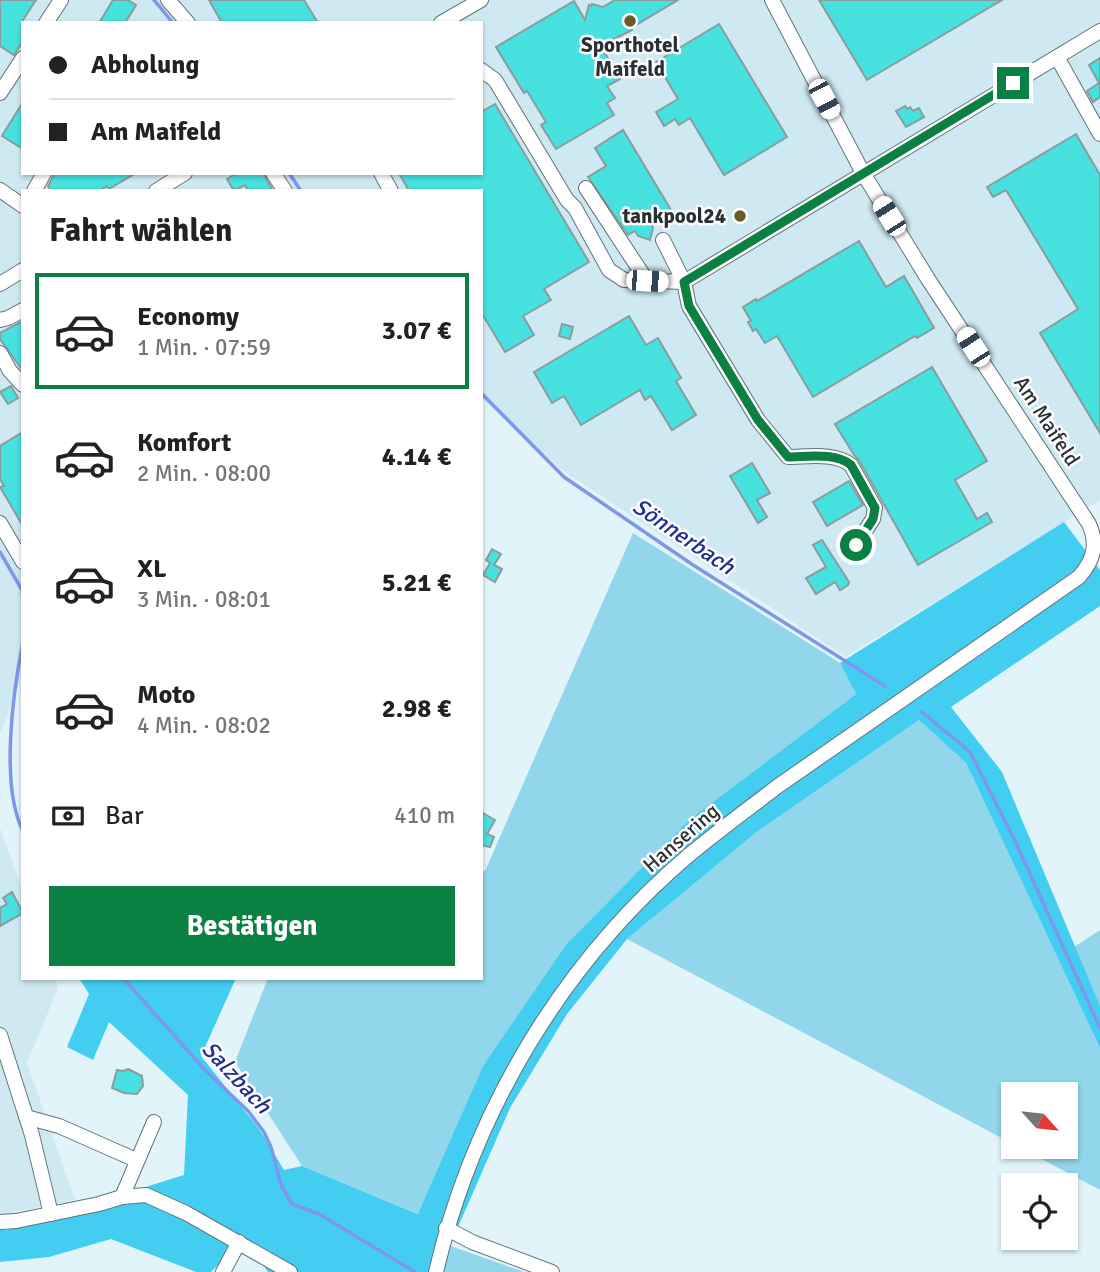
<!DOCTYPE html>
<html lang="de">
<head>
<meta charset="utf-8">
<style>
  :root { --surface:#fff; --page:#f2f2f2; --text:#222; --muted:#767676; --line:#e0e0e0; --accent:#0b8043 }
  body { margin:0; font-family:Signika,sans-serif; background:var(--page); color:var(--text); height:100vh; display:flex; flex-direction:column; font-size:26px; white-space:nowrap }
  * { box-sizing:border-box; margin:0 }
  p { font-size:23px; color:var(--muted) }
  .icon { flex:none; width:38px; height:38px; fill:none; stroke:currentColor; stroke-width:2; stroke-linecap:round; stroke-linejoin:round }
  .map { position:relative; flex:1; overflow:hidden }
  .side { position:absolute; left:21px; top:189px; width:462px; height:791px; display:flex; flex-direction:column; background:var(--surface); border-radius:0px; box-shadow:0 2px 5px #0004 }
  .side>* { flex:none }
  .banner { position:absolute; left:21px; top:21px; width:462px; height:154px; border-radius:0px; box-shadow:0 2px 5px #0004; display:grid; align-content:center; height:154px; padding:0 28px; background:var(--surface) }
  .needle { width:46px; rotate:117deg }
  .buttons { position:absolute; left:1001px; top:1082px; display:grid; gap:14px }
  .buttons a { display:grid; place-items:center; width:77px; height:77px; border-radius:0px; background:var(--surface); box-shadow:0 2px 5px #0004; font-size:35px }
  .end { position:absolute; width:32px; height:32px; margin:-16px; border:9px solid #0b8043; background:#fff; box-shadow:0 0 0 4px #fff }
  .from { border-radius:50% }
  .car { position:absolute; width:21px; height:42px; margin:-21px -10px; border-radius:9px; box-shadow:0 0 5px 2px #0007; background:linear-gradient(#fff 24%,#345 0 40%,#fff 0 76%,#345 0 86%,#fff 0) }
  .banner b { display:flex; align-items:center; gap:24px; height:66px; font-size:26px }
  .banner b+b { border-top:2px solid var(--line) }
  .banner i { width:18px; height:18px; background:var(--text) }
  ul { padding:0; list-style:none }
  li { display:flex; align-items:center; gap:21px; height:116px; margin:0 14px 10px; padding:0 14px; border:4px solid transparent; border-radius:0px }
  li div { flex:1 }
  li b { display:block; font-size:26px }
  li em { font-style:normal; font-weight:700 }
  li.selected { border-color:var(--accent) }
  li>.icon { width:63px; height:63px; stroke-width:1.5 }
  h2 { padding:0 28px; font-size:32px; line-height:84px }
  .pay { display:flex; align-items:center; gap:18px; height:77px; padding:0 28px; font-size:26px }
  .pay p { margin-inline-start:auto }
  .action { display:flex; gap:14px; margin-top:auto; padding:14px 28px }
  .action a { flex:1; height:80px; border-radius:0px; background:var(--accent); color:#fff; font-size:28px; font-weight:700; line-height:80px; text-align:center }
  .map>svg:first-child { display:block }
</style>
</head>
<body>
<div class="map">
<svg width="1100" height="1272" viewBox="0 0 1100 1272">
  <rect width="100%" height="100%" fill="#e1f4fa"/>
  <g fill="#cee9f2" fill-rule="evenodd">
    <path d="M0 0H1100V500L846 657 562 470 481 397V191H23V674L0 734ZM23 23H481V173H23Z"/>
    <polygon points="0,828 23,891 23,978 55,978 58,988 27,1063 75,1200 5,1214 0,1214"/>
  </g>
  <g fill="#91d6eb">
    <polygon points="633,533 840,663 856,694 689,820 483,1066 419,1214 302,1166 235,1062 268,978 481,978 481,870 485,871"/>
    <polygon points="919,720 966,763 1100,1048 1100,1190 1017,1146 1066,1146 1066,1094 1013,1094 1013,1144 627,939 758,831"/>
    <polygon points="1100,930 1100,1006 1074,947"/>
    <polygon points="448,1245 524,1272 443,1272"/>
  </g>
  <polygon fill="#43cdf1" points="1064,522 1100,570 1100,606 951,707 1002,772 1100,1006 1100,1048 966,763 919,720 758,831 627,939 567,1014 510,1108 458,1227 448,1245 443,1272 268,1272 245,1237 211,1272 196,1272 111,1239 49,1257 0,1262 0,1230 7,1230 184,1175 188,1095 109,1022 93,1060 67,1047 89,994 79,978 236,978 201,1056 260,1130 284,1170 302,1166 418,1214 483,1066 566,945 689,820 856,694 840,663"/>
  <g fill="none" stroke-linecap="round" stroke-linejoin="round">
    <g stroke="#7e97e9" stroke-width="3.5">
      <polyline points="154,0 173,23"/>
      <polyline points="289,173 301,191"/>
      <polyline points="481,393 564,477 693,565 885,686"/>
      <polyline points="0,552 22,590 23,597"/>
      <path d="M23 642C13 691 0 786 23 831"/>
      <polyline points="922,712 970,752 1015,841 1100,1028"/>
      <polyline points="123,978 205,1070 248,1111 264,1132 271,1147 281,1185 292,1204 319,1214 415,1272"/>
    </g>
  </g>
  <g fill="#47e1e0" stroke="#8a9d9c" stroke-width="2">
    <polygon points="0,0 36,0 23,20 23,41 14,55 0,46"/>
    <polygon points="113,0 128,0 136,5 125,23 99,23"/>
    <polygon points="209,0 304,0 318,23 222,23"/>
    <polygon points="615,0 678,0 631,28 632,30 610,41 611,43 602,48 620,79 607,86 615,98 607,103 614,115 556,149 541,125 546,122 527,91 524,93 496,47 574,1 585,20 589,5 591,6 592,4 603,7"/>
    <polygon points="819,0 1002,0 867,80"/>
    <polygon points="719,24 787,137 724,175 690,118 679,125 675,119 664,126 656,112 678,99 656,62"/>
    <polygon points="1100,58 1100,97 1093,102 1087,91 1099,83 1089,65"/>
    <polygon points="23,102 23,149 2,136"/>
    <polygon points="495,104 589,262 544,289 551,300 523,316 534,335 505,352 481,312 481,191 409,191 399,173 481,173 481,112"/>
    <polygon points="905,106 907,109 910,107 913,111 919,108 924,117 906,127 896,111"/>
    <polygon points="623,130 671,210 650,222 653,228 650,240 638,236 635,231 628,235 588,177 606,166 595,148"/>
    <polygon points="1076,134 1100,175 1100,433 1040,333 1078,309 1006,190 993,197 987,187"/>
    <polygon points="55,173 136,173 109,189 107,186 99,191 51,191 48,186"/>
    <polygon points="237,173 263,173 273,191 248,191 245,185 234,191 227,179"/>
    <polygon points="859,241 886,287 904,276 934,328 917,338 915,336 813,397 777,336 765,343 756,329 753,331 748,322 751,321 743,307 756,299 757,301"/>
    <polygon points="629,316 646,345 658,338 681,378 676,381 696,415 672,430 651,396 645,400 640,390 581,425 564,396 552,403 534,372"/>
    <polygon points="23,321 23,371 0,339 0,333"/>
    <polygon points="562,324 573,327 570,339 559,336"/>
    <polygon points="932,367 987,461 955,480 977,519 987,513 992,522 918,565 859,460 854,455 835,424"/>
    <polygon points="11,386 18,398 8,404 0,392"/>
    <polygon points="23,432 23,526 0,487 4,486 0,479 0,446"/>
    <polygon points="752,463 770,493 757,500 767,517 758,523 730,476"/>
    <polygon points="849,481 863,505 827,526 813,502"/>
    <polygon points="822,540 849,582 848,585 840,590 835,582 816,594 806,578 826,567 813,545"/>
    <polygon points="492,549 501,554 494,565 502,569 495,582 483,575 490,563 486,560"/>
    <polygon points="481,812 495,820 487,834 494,837 490,847 481,845"/>
    <polygon points="12,892 23,913 0,926 0,908 7,904 3,898"/>
    <polygon points="128,1069 142,1076 143,1086 137,1094 124,1093 112,1088 117,1070 123,1071"/>
  </g>
  <g fill="none" stroke-linecap="round" stroke-linejoin="round">
    <defs>
      <g id="minor">
        <polyline points="168,0 188,23"/>
        <polyline points="46,23 61,0"/>
        <polyline points="441,23 481,0"/>
        <polyline points="1057,57 1100,134"/>
        <polyline points="481,70 495,80 567,200 575,208 609,270 624,280 684,282 663,240"/>
        <polyline points="0,93 23,58"/>
        <polyline points="273,173 285,191"/>
        <polyline points="381,173 391,191"/>
        <polyline points="586,188 647,281"/>
        <polyline points="0,190 23,206"/>
        <polyline points="34,191 44,173"/>
        <polyline points="156,191 185,173"/>
        <polyline points="0,284 23,270"/>
        <polyline points="0,320 8,318 23,310"/>
        <polyline points="0,353 10,371 23,385"/>
        <polyline points="0,523 23,562"/>
        <path d="M856 545 873 519 875 508 851 465C835 452 807 457 788 457L758 420 689 306 684 282 1100 31"/>
        <polyline points="0,1035 32,1135 51,1214"/>
        <polyline points="26,1117 59,1126 136,1160"/>
        <polyline points="122,1197 154,1122"/>
        <polyline points="0,1222 16,1221 99,1204 122,1197 146,1195 186,1213 290,1272"/>
        <polyline points="446,1228 472,1242 552,1272"/>
        <polyline points="223,1272 239,1242"/>
        <path d="M436 1272C474 1111 562 963 689 855 718 831 748 809 778 786L1079 577C1094 560 1098 544 1089 524L928 279 863 173 772 0"/>
      </g>
    </defs>
    <use href="#minor" stroke="#637379" stroke-width="16"/>
    <use href="#minor" stroke="#fff" stroke-width="14"/>
  </g>
  <g fill="none" stroke-linecap="round" stroke-linejoin="round">
    <path stroke="#0b8043" stroke-width="9" d="M856 545 873 519 875 508 851 465C835 452 807 457 788 457L758 420 689 306 684 282 1013 83"/>
  </g>
  <g fill="#6a5b28" stroke="#fdfdfd" stroke-width="2.5">
    <circle cx="630" cy="21" r="7"/>
    <circle cx="740" cy="216" r="7"/>
  </g>
  <g text-anchor="middle" stroke-width="5" stroke-linejoin="round" paint-order="stroke">
    <g font-size="21" font-weight="bold" fill="#2a3134" stroke="#fdfdfd">
      <text x="630" y="52">Sporthotel<tspan x="630" dy="24">Maifeld</tspan></text>
      <text x="726" y="223" text-anchor="end">tankpool24</text>
    </g>
    <g font-size="21" fill="#2a3134" stroke="#fdfdfd">
      <text transform="translate(1047 421) rotate(57)" y="7">Am Maifeld</text>
      <text transform="translate(681 838) rotate(-41)" y="7">Hansering</text>
    </g>
    <g font-size="23" font-style="italic" fill="#222f8e" stroke="#fdfdfd">
      <text transform="translate(684 536) rotate(34)" y="8">Sönnerbach</text>
      <text transform="translate(237 1077) rotate(47)" y="8">Salzbach</text>
    </g>
  </g>
</svg>
<div class="buttons">
<a><svg class="needle" viewBox="-14 -14 28 28"><path d="M0-13l5 13h-10z" fill="#e53935"/><path d="M0 13l5-13h-10z" fill="#767676"/></svg></a>
<a><svg class="icon" aria-label="locate" viewBox="0 0 24 24"><circle cx="12" cy="12" r="6"/><path d="M12 2v4M12 18v4M2 12h4M18 12h4"/></svg></a>
</div>
<i class="end from" style="left:856px;top:545px"></i>
<i class="end" style="left:1013px;top:83px"></i>
<i class="car" style="left:824px;top:99px;rotate:152deg"></i>
<i class="car" style="left:889px;top:216px;rotate:328deg"></i>
<i class="car" style="left:647px;top:281px;rotate:93deg"></i>
<i class="car" style="left:973px;top:347px;rotate:327deg"></i>
<div class="banner">
<b><i class="from"></i>Abholung</b>
<b><i></i>Am Maifeld</b>
</div>
<section class="side">
<h2>Fahrt wählen</h2>
<ul>
<li class="selected"><svg class="icon" aria-label="car" viewBox="0 0 24 24"><path d="M5 17H2v-5l4-1 3-4h7l3 4 3 1v5h-3M9 17h6M6 11h13"/><circle cx="7" cy="17" r="2"/><circle cx="17" cy="17" r="2"/></svg><div><b>Economy</b><p>1 Min. · 07:59</p></div><em>3.07 €</em></li>
<li><svg class="icon" aria-label="car" viewBox="0 0 24 24"><path d="M5 17H2v-5l4-1 3-4h7l3 4 3 1v5h-3M9 17h6M6 11h13"/><circle cx="7" cy="17" r="2"/><circle cx="17" cy="17" r="2"/></svg><div><b>Komfort</b><p>2 Min. · 08:00</p></div><em>4.14 €</em></li>
<li><svg class="icon" aria-label="car" viewBox="0 0 24 24"><path d="M5 17H2v-5l4-1 3-4h7l3 4 3 1v5h-3M9 17h6M6 11h13"/><circle cx="7" cy="17" r="2"/><circle cx="17" cy="17" r="2"/></svg><div><b>XL</b><p>3 Min. · 08:01</p></div><em>5.21 €</em></li>
<li><svg class="icon" aria-label="car" viewBox="0 0 24 24"><path d="M5 17H2v-5l4-1 3-4h7l3 4 3 1v5h-3M9 17h6M6 11h13"/><circle cx="7" cy="17" r="2"/><circle cx="17" cy="17" r="2"/></svg><div><b>Moto</b><p>4 Min. · 08:02</p></div><em>2.98 €</em></li>
</ul>
<div class="pay"><svg class="icon" aria-label="cash" viewBox="0 0 24 24"><path d="M3 7h18v10H3z"/><circle cx="12" cy="12" r="2"/></svg>Bar<p>410 m</p></div>
<div class="action"><a>Bestätigen</a></div>
</section>
</div>
</body>
</html>
